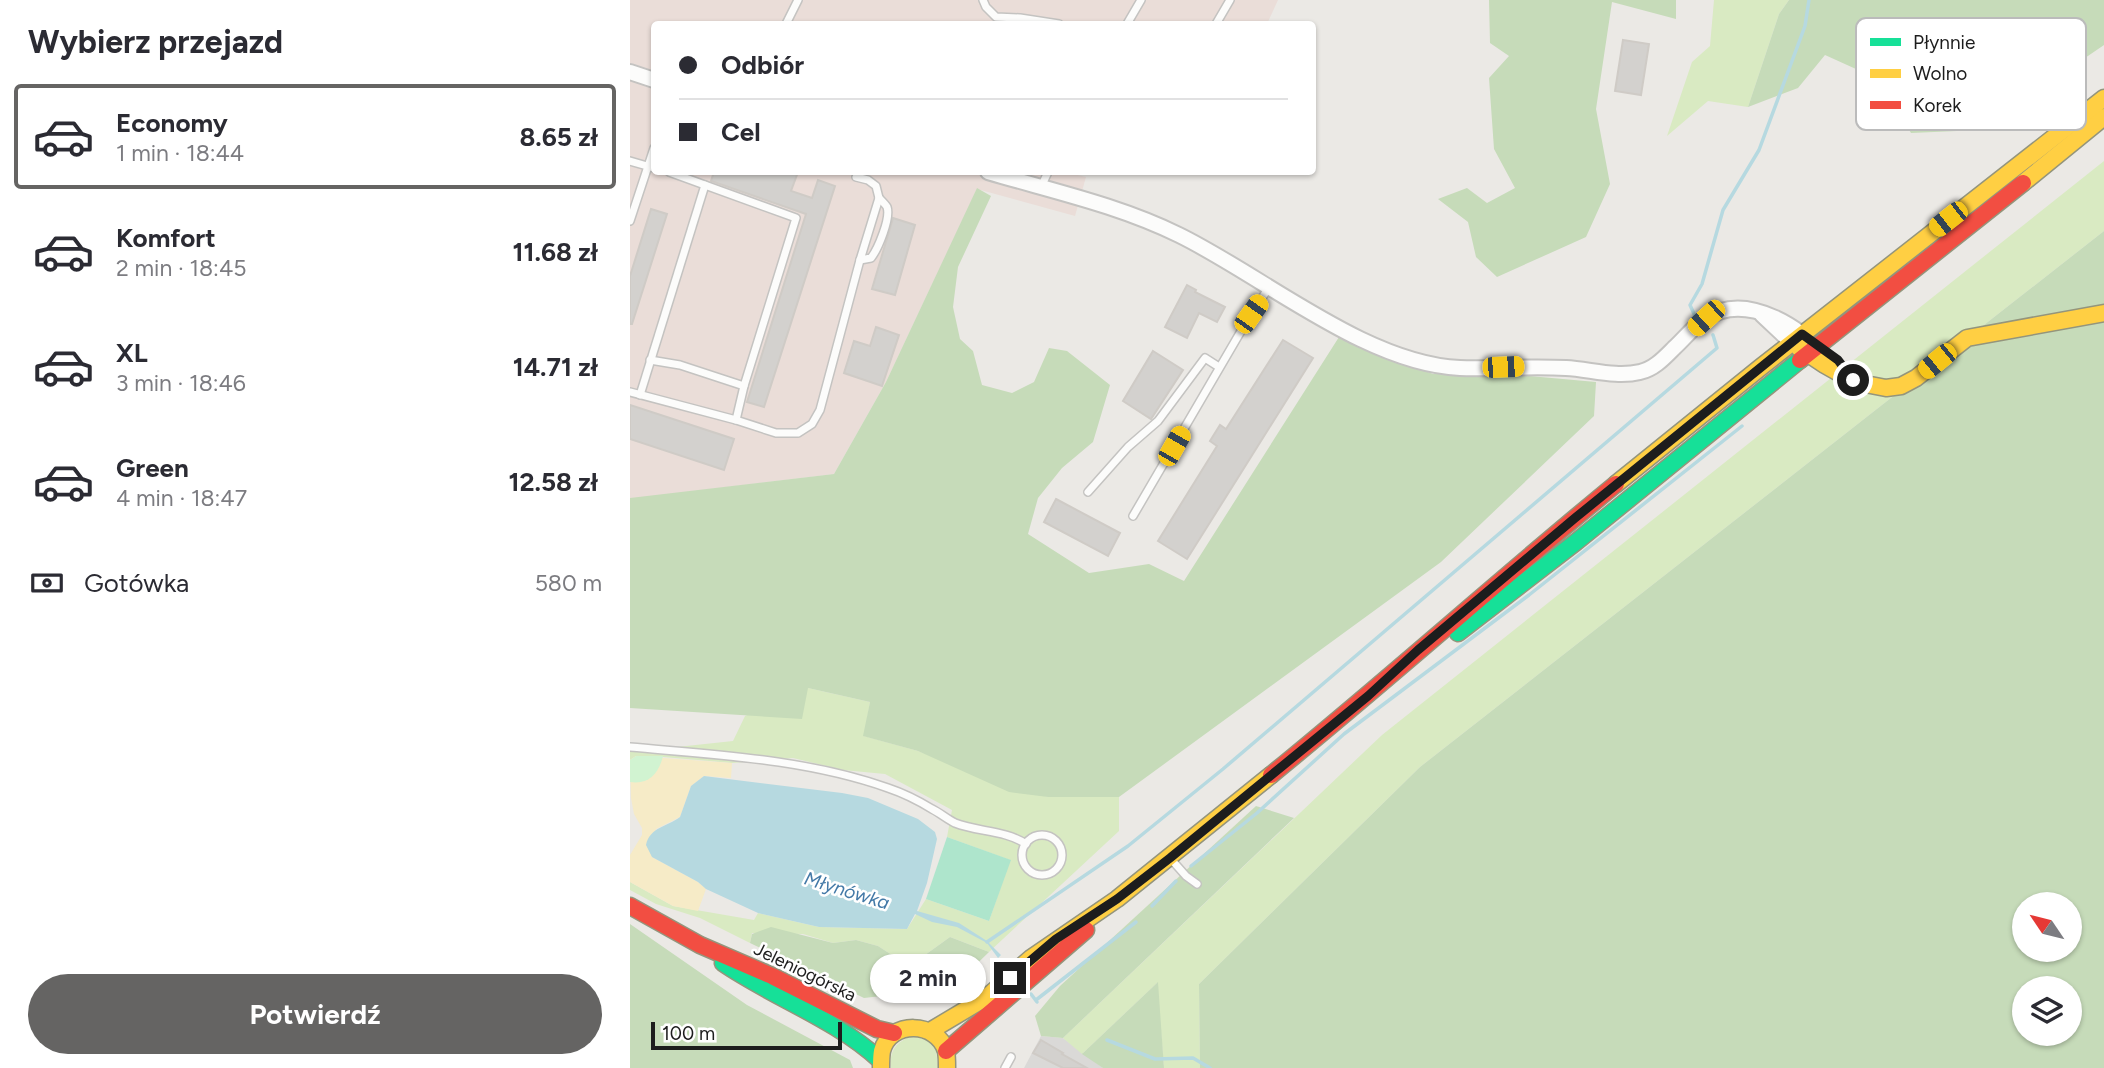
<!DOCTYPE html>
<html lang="pl">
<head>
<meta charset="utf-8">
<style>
  :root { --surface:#fff; --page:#f2f2f3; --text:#2b2b33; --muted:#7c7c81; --line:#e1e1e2; --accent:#656463 }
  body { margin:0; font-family:Figtree,sans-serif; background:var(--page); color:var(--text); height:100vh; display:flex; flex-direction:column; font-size:26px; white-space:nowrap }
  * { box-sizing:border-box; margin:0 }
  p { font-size:23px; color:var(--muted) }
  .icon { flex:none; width:38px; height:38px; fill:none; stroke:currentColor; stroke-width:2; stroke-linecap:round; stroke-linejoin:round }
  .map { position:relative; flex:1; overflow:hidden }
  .details { display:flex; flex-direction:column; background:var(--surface); width:630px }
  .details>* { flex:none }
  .hud { position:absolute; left:21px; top:21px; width:665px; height:154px; border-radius:7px; box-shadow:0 2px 5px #0004; display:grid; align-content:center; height:154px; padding:0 28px; background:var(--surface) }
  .needle { width:46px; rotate:305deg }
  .buttons { position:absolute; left:1382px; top:892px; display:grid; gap:14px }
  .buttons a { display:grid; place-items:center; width:70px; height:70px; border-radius:50%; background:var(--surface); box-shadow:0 2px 5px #0004; font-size:35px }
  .scale { position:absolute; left:21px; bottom:18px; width:191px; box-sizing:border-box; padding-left:7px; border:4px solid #1d1d1d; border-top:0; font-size:19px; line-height:24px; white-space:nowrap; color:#1d1d1d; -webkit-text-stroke:5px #fff; paint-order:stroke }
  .end { position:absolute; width:32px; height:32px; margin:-16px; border:9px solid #1d1d1d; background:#fff; box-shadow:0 0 0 4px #fff }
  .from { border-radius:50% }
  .bubble { position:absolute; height:49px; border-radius:24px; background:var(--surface); box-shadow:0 2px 5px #0004; font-size:23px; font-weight:700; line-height:49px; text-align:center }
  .car { position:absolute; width:21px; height:42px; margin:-21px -10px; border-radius:9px; box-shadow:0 0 5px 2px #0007; background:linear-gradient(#f5c518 24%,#345 0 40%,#f5c518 0 76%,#345 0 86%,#f5c518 0) }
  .hud b { display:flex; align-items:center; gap:24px; height:66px; font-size:26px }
  .hud b+b { border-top:2px solid var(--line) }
  .hud i { width:18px; height:18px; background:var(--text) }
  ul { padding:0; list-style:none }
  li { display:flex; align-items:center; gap:21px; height:105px; margin:0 14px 10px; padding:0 14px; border:4px solid transparent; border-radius:7px }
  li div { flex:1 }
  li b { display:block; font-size:26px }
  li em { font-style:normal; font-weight:700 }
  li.active { border-color:var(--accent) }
  li>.icon { width:63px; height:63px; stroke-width:1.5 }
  h2 { padding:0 28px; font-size:32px; line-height:84px }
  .pay { display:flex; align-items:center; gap:18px; height:77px; padding:0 28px; font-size:26px }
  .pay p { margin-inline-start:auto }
  .primary-button { display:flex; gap:14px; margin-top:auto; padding:14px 28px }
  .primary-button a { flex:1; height:80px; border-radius:42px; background:var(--accent); color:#fff; font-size:28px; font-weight:700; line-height:80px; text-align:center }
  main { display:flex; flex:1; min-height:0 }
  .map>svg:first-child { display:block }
</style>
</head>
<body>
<main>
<section class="details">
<h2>Wybierz przejazd</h2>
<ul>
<li class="active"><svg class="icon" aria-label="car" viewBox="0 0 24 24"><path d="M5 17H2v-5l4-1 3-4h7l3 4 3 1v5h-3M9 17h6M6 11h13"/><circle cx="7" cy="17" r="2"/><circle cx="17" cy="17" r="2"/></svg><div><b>Economy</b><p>1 min · 18:44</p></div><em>8.65 zł</em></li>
<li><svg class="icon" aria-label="car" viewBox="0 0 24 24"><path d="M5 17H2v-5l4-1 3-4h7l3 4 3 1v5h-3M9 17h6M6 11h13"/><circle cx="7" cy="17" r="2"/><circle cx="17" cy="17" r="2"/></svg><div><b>Komfort</b><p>2 min · 18:45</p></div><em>11.68 zł</em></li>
<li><svg class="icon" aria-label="car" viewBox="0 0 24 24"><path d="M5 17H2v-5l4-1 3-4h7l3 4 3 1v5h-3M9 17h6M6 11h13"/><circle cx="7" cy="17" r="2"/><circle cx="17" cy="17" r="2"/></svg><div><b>XL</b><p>3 min · 18:46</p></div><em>14.71 zł</em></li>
<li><svg class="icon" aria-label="car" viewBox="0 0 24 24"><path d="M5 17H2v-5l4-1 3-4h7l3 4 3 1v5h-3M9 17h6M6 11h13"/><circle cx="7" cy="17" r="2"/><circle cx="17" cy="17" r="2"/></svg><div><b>Green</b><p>4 min · 18:47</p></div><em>12.58 zł</em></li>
</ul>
<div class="pay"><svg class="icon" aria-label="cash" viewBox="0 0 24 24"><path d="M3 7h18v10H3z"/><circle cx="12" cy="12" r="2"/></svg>Gotówka<p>580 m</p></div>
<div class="primary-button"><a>Potwierdź</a></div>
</section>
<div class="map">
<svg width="1474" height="1068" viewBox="0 0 1474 1068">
  <rect width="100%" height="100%" fill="#ebe9e5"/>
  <polygon fill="#dad9d7" points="411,1036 433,1038 473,1068 394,1068"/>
  <polygon fill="#eaddd8" points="0,0 648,0 637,24 24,24 24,172 447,172 448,175 456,177 445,216 347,189 256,382 204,474 0,499"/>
  <g fill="#d9eac2">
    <polygon points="1084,0 1159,0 1149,14 1118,107 1078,101 1037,136 1062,62 1080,46"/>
    <polygon points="1474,161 1474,231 790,767 569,984 570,1068 534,1068 527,983 452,1054 433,1038 752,735"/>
    <polygon points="178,688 240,702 234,736 288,751 418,797 489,797 489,831 359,952 320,937 295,955 276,964 248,946 226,940 203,943 173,934 122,933 120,943 70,918 26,904 0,890 0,882 43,906 124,920 128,913 189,927 277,929 296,899 359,921 380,860 317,837 322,810 255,774 213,770 163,758 102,763 22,756 6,756 0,760 0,752 103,741 115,716"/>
    <path d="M279 1037 294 1038 306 1048 308 1068H261C259 1052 265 1043 279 1037Z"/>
  </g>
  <g fill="#c6dbb9" fill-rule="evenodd">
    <polygon points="859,0 1046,0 1046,19 982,2 966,109 980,184 956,237 867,277 846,257 838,222 808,199 837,188 857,203 885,188 864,149 859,78 879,56 860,43"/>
    <polygon points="1159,0 1474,0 1474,45 1350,130 1281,133 1248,79 1195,55 1168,88 1118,107 1149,14"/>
    <polygon points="347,188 361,196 328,267 323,307 330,339 343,351 352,385 382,393 404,382 419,348 437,351 480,385 463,442 432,468 408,498 398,534 459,573 519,564 554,581 709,337 803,374 878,374 966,382 964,416 811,562 489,797 418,797 379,792 288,751 233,736 240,702 178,688 172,719 0,708 0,498 204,474 256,382"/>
    <path d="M1474 231V1068H570L569 984 790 767ZM1395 905H1440V950H1395ZM1395 989H1440V1034H1395Z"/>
    <polygon points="626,806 664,818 433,1038 411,1036 405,1016 430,986"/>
    <polygon points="0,924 117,1005 220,1060 223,1068 0,1068"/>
    <polygon points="141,927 203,943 226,940 248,946 276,964 295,955 320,937 359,952 322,988 234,998 120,943 122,934"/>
    <polygon points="528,982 534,1068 473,1068 452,1054"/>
  </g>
  <polygon fill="#f6ebc7" points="6,756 102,763 101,778 74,776 61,786 50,817 26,829 22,857 68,882 76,889 68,911 43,906 0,882 0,855 12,835 12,828 4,814 1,798 0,760"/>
  <path fill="#d1f3d1" d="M6 756H33C29 773 19 785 0 782V760Z"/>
  <polygon fill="#aee5cc" points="317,837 381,860 359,921 296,899"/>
  <path fill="#b6d9e0" d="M74 776 212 793 238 798 288 819 305 832 307 839 297 883 287 911 329 923 357 941 371 955 368 958 357 943 327 927 302 922 285 914 277 929 189 927 128 913 76 889 68 882 22 857 16 845C20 827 37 827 50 817L61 786Z"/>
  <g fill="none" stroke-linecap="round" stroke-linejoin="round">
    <g stroke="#b6d9e0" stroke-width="3.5">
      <polyline points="1065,316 1060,305 1072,284 1093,210 1129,150 1175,26 1179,0"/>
      <polyline points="561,866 627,813 714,734 899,595 1112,426"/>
      <polyline points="522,906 546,881"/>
      <polyline points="357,942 498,846 593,769 1087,348 1083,335"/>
      <polyline points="401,994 407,1002"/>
      <polyline points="406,1000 506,922"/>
      <polyline points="477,1040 525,1059 563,1058 580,1068"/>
    </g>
  </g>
  <g fill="#d3d1ce" stroke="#cfcbc6" stroke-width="2">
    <polygon points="993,40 1019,44 1011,95 985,91"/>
    <polygon points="84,172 168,172 161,191 182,198 188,180 205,186 134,407 117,402 176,214 81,181"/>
    <polygon points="21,209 37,214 2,324 0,324 0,276"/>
    <polygon points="263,218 285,225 265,295 242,289"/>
    <polygon points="557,285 566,290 565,292 595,307 587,322 569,313 557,338 535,327"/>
    <polygon points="246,327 269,335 252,386 214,373 224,341 240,346"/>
    <polygon points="653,340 683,358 557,559 528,541 587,446 580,441 590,425 596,429"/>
    <polygon points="523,351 553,370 521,419 493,401"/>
    <polygon points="0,405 104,439 94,470 0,439"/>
    <polygon points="426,499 490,533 478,556 414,522"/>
    <polygon points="411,1040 433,1053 432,1054 457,1068 433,1068 403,1053"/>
  </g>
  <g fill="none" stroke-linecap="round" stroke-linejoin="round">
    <defs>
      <g id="lane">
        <polyline points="353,0 356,7 366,17 390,18 429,24"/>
        <polyline points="156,24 168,0"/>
        <polyline points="497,24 511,0"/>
        <polyline points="586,24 600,0"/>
        <polyline points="0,161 24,168"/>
        <polyline points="39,172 166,218 114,386 106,420"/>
        <polyline points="411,187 418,172"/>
        <polyline points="0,221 24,148"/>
        <path d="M230 260 241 258C248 249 261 218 257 207 256 205 251 200 249 198"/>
        <polyline points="20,360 50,365 114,386"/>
        <polyline points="0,392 106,420 146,433 168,433 182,424 190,410 230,260 249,198 246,186 238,180 226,177"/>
        <polyline points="10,395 75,185"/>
        <polyline points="458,492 498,447 528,421 575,358 589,367"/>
        <polyline points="503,516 621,314 640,286"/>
        <path d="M0 747C87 755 176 759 258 788 273 793 289 801 302 809 310 813 317 819 325 823 348 832 375 830 396 844"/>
        <circle cx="412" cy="855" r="20"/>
        <polyline points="540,858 556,876 567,884"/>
        <polyline points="375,1068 381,1057"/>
      </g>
      <g id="street">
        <polyline points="0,72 24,80"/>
        <path d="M358 172C422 191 488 205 549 235 633 276 736 364 830 368 865 369 900 366 936 368 959 369 986 378 1010 372 1024 369 1034 358 1044 348 1054 339 1063 327 1075 319 1106 297 1145 314 1172 334"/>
        <polyline points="1132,315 1162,343"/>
      </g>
      <g id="fast">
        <polyline points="828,633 946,542 1170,360"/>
        <path d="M93 963C144 998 204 1018 250 1060"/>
      </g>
      <g id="slow">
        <polyline points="1393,183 1474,117"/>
        <polyline points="1168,347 1195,365 1225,382 1256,388 1271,386 1286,378 1337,338 1474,313"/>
        <polyline points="986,484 1131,367 1474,98"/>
        <polyline points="300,1031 357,997 401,958 487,899 641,775"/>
        <path d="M251 1068C251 1063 251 1056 252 1051 260 1020 307 1021 316 1051 317 1056 317 1063 317 1068"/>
      </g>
      <g id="jam">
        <polyline points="1170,360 1393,183"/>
        <path d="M641 775C758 680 870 579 986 484"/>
        <polyline points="0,906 70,945 142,976 247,1029 264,1033"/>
        <polyline points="316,1051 456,930"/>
      </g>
    </defs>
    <use href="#lane" stroke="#c4c3c1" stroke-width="10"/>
    <use href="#street" stroke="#c4c3c1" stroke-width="18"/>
    <use href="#fast" stroke="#94957c" stroke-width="19"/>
    <use href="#slow" stroke="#94957c" stroke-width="19"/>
    <use href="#jam" stroke="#94957c" stroke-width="19"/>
    <use href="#lane" stroke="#fcfcfb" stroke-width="7"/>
    <use href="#street" stroke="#fcfcfb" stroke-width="14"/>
    <use href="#fast" stroke="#16e098" stroke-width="16"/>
    <use href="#slow" stroke="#ffcf43" stroke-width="16"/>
    <use href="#jam" stroke="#f24e42" stroke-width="16"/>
  </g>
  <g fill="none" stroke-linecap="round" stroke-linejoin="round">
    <polyline stroke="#1d1d1d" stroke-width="9" points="380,978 426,939 487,899 540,858 738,696 788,650 945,518 1172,334 1208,360 1223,380"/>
  </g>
  <g text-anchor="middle" stroke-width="5" stroke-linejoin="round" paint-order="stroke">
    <g font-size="18" fill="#1d1d1d" stroke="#fff">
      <text transform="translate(175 972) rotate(26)" y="6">Jeleniogórska</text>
    </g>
    <g font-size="19" font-style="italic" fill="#4379a7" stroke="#fff">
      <text transform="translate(217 890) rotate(17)" y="7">Młynówka</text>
    </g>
  </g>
  <rect x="1226" y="18" width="230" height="112" rx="10" fill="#fff" stroke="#bbb" stroke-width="2"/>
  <rect x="1240" y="38" width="31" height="8" fill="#16e098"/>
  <rect x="1240" y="69" width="31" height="9" fill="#ffcf43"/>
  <rect x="1240" y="101" width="31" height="8" fill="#f24e42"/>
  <g font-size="19" fill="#1d1d1d">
    <text x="1283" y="49">Płynnie</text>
    <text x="1283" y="80">Wolno</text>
    <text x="1283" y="112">Korek</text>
  </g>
</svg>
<div class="buttons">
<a><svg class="needle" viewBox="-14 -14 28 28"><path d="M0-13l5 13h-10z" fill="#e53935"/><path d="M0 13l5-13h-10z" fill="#7c7c81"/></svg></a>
<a><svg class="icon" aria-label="layers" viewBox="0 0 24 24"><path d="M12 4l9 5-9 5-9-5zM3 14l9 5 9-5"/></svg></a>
</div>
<div class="scale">100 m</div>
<i class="end from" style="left:1223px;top:380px"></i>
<i class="end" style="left:380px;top:978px"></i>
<div class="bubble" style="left:240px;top:954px;width:116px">2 min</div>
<i class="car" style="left:1318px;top:219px;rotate:232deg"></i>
<i class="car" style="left:621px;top:314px;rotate:35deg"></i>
<i class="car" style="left:1076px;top:318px;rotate:228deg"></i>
<i class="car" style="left:1307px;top:361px;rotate:231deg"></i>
<i class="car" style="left:873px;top:367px;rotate:88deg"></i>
<i class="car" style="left:544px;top:446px;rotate:30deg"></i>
<div class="hud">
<b><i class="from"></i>Odbiór</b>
<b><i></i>Cel</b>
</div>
</div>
</main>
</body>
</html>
